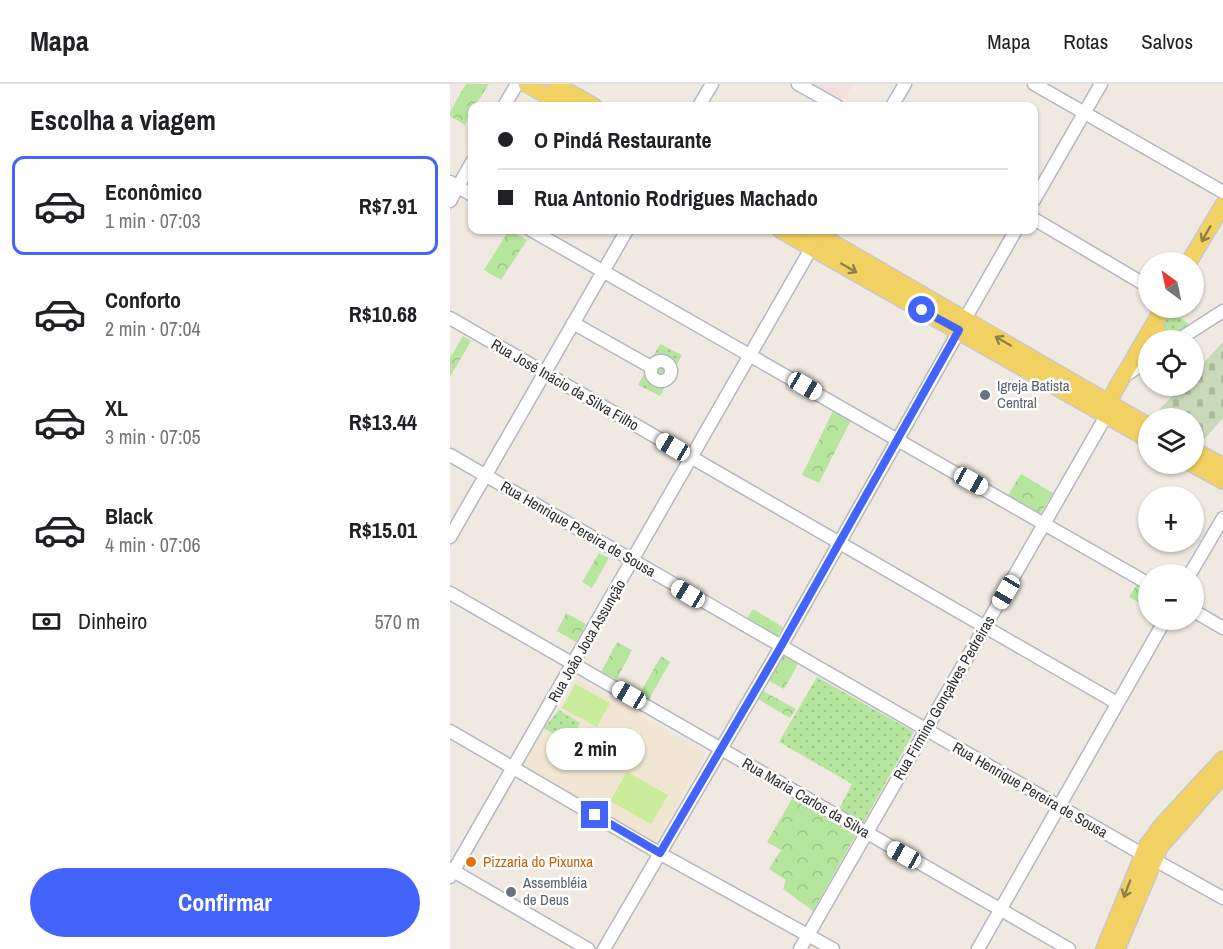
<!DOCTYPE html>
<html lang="pt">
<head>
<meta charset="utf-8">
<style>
  :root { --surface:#fff; --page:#f2f2f2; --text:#202124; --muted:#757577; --line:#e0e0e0; --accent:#4264fb }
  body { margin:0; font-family:"Archivo Narrow",sans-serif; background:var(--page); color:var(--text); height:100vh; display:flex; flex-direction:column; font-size:22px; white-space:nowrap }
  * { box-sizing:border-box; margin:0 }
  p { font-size:20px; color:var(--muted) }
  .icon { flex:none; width:33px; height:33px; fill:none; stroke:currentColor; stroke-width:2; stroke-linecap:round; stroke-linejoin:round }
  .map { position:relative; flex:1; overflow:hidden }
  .details { display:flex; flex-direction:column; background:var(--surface); width:450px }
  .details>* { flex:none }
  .guide { position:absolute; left:18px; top:18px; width:570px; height:132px; border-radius:12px; box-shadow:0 2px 4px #0004; display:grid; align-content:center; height:132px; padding:0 30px; background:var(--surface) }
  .needle { width:39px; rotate:327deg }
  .buttons { position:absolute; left:688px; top:168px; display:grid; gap:12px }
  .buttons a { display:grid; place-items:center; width:66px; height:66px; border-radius:50%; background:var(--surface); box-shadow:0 2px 4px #0004; font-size:30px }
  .end { position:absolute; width:27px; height:27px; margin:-14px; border:8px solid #4264fb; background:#fff; box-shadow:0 0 0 3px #fff }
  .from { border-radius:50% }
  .bubble { position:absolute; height:42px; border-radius:21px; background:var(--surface); box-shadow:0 2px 4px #0004; font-size:20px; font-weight:700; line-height:42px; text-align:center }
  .car { position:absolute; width:18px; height:36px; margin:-18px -9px; border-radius:8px; box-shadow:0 0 4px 2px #0007; background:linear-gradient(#fff 24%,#345 0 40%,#fff 0 76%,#345 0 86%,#fff 0) }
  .guide b { display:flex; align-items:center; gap:21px; height:57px; font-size:22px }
  .guide b+b { border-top:2px solid var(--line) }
  .guide i { width:15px; height:15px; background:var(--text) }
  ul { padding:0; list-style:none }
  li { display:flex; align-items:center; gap:18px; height:99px; margin:0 12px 9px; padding:0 18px; border:3px solid transparent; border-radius:12px }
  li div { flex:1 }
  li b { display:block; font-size:22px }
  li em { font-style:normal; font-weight:700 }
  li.current { border-color:var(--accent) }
  li>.icon { width:54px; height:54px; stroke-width:1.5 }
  h2 { padding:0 30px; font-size:27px; line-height:72px }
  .pay { display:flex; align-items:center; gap:15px; height:66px; padding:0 30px; font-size:22px }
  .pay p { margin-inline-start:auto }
  .action { display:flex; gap:12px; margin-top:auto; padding:12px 30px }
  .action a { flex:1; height:69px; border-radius:36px; background:var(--accent); color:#fff; font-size:24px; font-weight:700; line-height:69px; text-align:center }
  header { display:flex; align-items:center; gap:36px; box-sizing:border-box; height:84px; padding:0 30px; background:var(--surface); border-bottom:2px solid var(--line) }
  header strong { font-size:28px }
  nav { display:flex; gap:33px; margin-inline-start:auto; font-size:21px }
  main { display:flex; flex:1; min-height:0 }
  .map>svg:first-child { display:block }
</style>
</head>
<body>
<header>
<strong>Mapa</strong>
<nav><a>Mapa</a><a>Rotas</a><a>Salvos</a></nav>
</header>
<main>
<section class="details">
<h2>Escolha a viagem</h2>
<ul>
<li class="current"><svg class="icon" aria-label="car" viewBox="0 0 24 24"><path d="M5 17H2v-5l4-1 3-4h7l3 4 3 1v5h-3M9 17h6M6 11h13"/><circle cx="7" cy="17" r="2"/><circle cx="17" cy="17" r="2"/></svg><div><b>Econômico</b><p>1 min · 07:03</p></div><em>R$7.91</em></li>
<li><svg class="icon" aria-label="car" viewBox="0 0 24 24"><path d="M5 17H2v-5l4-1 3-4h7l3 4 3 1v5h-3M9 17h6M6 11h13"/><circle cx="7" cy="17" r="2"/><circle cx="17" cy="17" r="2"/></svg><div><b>Conforto</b><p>2 min · 07:04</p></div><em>R$10.68</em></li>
<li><svg class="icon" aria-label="car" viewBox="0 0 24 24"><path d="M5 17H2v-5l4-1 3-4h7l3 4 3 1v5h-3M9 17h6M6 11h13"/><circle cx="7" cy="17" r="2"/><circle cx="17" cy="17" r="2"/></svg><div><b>XL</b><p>3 min · 07:05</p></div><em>R$13.44</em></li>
<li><svg class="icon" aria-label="car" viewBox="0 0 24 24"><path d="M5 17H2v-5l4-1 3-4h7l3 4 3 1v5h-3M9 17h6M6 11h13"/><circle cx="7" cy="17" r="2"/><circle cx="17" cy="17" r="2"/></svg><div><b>Black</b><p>4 min · 07:06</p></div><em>R$15.01</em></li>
</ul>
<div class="pay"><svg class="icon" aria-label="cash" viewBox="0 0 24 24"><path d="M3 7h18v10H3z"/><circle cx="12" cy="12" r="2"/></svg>Dinheiro<p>570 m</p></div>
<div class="action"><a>Confirmar</a></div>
</section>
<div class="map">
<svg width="773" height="865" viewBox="0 0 773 865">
  <defs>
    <pattern id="grass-dots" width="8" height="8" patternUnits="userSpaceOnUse" patternTransform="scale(1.5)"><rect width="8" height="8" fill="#b6e59e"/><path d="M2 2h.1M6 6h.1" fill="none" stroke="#9dc588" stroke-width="1.8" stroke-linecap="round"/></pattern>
    <pattern id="forest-crowns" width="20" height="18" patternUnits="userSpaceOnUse" patternTransform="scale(1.5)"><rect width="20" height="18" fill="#b6e59e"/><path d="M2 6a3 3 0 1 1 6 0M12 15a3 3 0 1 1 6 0" fill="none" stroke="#9dc588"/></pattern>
    <pattern id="cemetery-stones" width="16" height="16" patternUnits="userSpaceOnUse" patternTransform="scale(1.5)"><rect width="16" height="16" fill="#c8d9b8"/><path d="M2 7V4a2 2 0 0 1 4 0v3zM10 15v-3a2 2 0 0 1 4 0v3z" fill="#acbb9e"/></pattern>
  </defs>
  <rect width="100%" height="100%" fill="#efe9e1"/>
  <polygon fill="#f0e6d1" points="127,595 256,670 204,760 71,685 94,644 119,659 130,639 109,626"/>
  <polygon fill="#f5dfe0" points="361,0 403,0 392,18"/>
  <g fill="url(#grass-dots)">
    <polygon points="717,226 744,243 722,256 699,256"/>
    <polygon points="210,260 232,271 210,312 188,301"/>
    <polygon points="367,593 464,648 413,739 389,725 402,700 329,658"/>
    <polygon points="109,626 130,639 119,659 94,644"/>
  </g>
  <g fill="url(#forest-crowns)">
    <polygon points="16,0 39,0 25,22 22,22 15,41 0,32 0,28"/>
    <polygon points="59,146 77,156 51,196 34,186"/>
    <polygon points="13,252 21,257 0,293 0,274"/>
    <polygon points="383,327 401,336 369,399 352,391"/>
    <polygon points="571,390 603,409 590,430 558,411"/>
    <polygon points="149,469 159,474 142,504 132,498"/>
    <polygon points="687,500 699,507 699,524 679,513"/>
    <polygon points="303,525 333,543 325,555 295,537"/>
    <polygon points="116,529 136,540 126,558 107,547"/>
    <polygon points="167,558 182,566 167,595 151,588"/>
    <polygon points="330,570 348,580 334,605 316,595"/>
    <polygon points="211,572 220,578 199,615 190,609"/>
    <polygon points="313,607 346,625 340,634 308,615"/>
    <polygon points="342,715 406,751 363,827 333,805 336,796 319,785 331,766 317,758"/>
  </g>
  <polygon fill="url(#cemetery-stones)" points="773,258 773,334 751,359 744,356 744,334 703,332 732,302 744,302 744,289"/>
  <g fill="#c9ec9a">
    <polygon points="125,600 160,619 147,643 112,624"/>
    <polygon points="177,688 218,711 201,740 160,717"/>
  </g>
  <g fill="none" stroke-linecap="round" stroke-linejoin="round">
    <defs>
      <g id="minor">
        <polyline points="348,0 387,22"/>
        <polyline points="584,0 773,108"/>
        <polyline points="54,22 67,0"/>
        <polyline points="249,22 262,0"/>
        <polyline points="442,22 455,0"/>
        <polyline points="0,98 22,111"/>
        <polyline points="584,116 651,0"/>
        <polyline points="0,117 22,78"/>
        <polyline points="584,135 699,203"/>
        <polyline points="81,146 699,500"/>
        <polyline points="0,234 667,619"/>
        <polyline points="515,235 566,146"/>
        <polyline points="123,239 201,283"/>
        <polyline points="728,256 773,227"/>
        <circle cx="211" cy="287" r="10"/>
        <polyline points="676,291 699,276"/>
        <polyline points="0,371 692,770"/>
        <polyline points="0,453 177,146"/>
        <polyline points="740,490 773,434"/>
        <polyline points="0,509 619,865"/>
        <polyline points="744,527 773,544"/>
        <polyline points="0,647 209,769 383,865"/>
        <polyline points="703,775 773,814"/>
        <polyline points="0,785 138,865"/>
        <polyline points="0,793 362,163"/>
        <polyline points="154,865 330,564 509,247"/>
        <polyline points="350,865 656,332"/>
        <polyline points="528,865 715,536"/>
      </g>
      <g id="major">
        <polyline points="76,0 115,22"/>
        <polyline points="105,0 144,22"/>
        <polyline points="330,146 699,356"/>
        <polyline points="361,146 699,342"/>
        <polyline points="739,178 773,121"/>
        <polyline points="706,237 707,248 713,256"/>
        <polyline points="657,320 713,224"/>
        <polyline points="744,366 773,382"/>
        <polyline points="742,380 773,397"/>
        <polyline points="654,865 696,763 711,742 773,675"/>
        <polyline points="667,865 710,763 773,691"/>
      </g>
    </defs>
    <use href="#minor" stroke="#b4b7c1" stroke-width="15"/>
    <use href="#major" stroke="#c9c9c9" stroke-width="18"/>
    <use href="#minor" stroke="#fff" stroke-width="12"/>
    <use href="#major" stroke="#f2d163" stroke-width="15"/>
  </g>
  <defs><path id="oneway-shaft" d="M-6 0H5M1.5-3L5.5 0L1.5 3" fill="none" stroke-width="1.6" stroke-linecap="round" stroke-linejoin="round" transform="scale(1.5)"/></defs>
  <g stroke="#908048">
    <use href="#oneway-shaft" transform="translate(756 150) rotate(120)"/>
    <use href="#oneway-shaft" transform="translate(399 184) rotate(30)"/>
    <use href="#oneway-shaft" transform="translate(553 257) rotate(-150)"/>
    <use href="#oneway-shaft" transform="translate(677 805) rotate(111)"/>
  </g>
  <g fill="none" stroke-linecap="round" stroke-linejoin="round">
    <polyline stroke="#4264fb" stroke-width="8" points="145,731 210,769 330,564 509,246 472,226"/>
  </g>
  <g fill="#6b7280" stroke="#fff" stroke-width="2">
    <circle cx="535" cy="311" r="6"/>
    <circle cx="61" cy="808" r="6"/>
  </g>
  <circle fill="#e8710a" stroke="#fff" stroke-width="2" cx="21" cy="778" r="6"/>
  <g text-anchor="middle" stroke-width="5" stroke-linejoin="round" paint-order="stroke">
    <g font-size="15" fill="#2e2e2e" stroke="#fff">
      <text transform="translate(115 301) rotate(30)" y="5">Rua José Inácio da Silva Filho</text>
      <text transform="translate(128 445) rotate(30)" y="5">Rua Henrique Pereira de Sousa</text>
      <text transform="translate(137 557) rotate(-60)" y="5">Rua João Joca Assunção</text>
      <text transform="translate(494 614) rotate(-60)" y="5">Rua Firmino Gonçalves Pedreiras</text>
      <text transform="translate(580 706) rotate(30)" y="5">Rua Henrique Pereira de Sousa</text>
      <text transform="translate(356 714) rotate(30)" y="5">Rua Maria Carlos da Silva</text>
    </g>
    <g font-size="15" fill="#5b616d" stroke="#fff" text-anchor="start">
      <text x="547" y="307">Igreja Batista<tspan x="547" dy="17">Central</tspan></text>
      <text x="73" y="804">Assembléia<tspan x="73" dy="17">de Deus</tspan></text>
    </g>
    <g font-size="15" fill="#c56008" stroke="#fff" text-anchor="start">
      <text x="33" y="783">Pizzaria do Pixunxa</text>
    </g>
  </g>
</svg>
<div class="buttons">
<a><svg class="needle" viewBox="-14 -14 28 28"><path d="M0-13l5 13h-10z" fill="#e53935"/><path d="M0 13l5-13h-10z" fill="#757577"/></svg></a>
<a><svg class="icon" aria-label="locate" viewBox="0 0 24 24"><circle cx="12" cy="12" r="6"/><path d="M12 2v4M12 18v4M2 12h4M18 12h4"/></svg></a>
<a><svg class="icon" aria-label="layers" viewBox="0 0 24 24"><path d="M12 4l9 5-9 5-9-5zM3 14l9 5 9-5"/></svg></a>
<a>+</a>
<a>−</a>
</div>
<i class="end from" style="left:472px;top:226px"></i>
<i class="end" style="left:145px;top:731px"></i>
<div class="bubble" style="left:96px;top:644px;width:99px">2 min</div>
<i class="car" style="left:355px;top:302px;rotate:120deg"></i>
<i class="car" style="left:223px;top:363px;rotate:300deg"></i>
<i class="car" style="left:521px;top:397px;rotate:119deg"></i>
<i class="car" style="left:556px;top:508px;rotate:210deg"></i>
<i class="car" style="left:238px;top:510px;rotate:301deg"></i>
<i class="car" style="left:179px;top:611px;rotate:300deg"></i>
<i class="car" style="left:454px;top:771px;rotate:299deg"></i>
<div class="guide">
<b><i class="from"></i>O Pindá Restaurante</b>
<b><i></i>Rua Antonio Rodrigues Machado</b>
</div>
</div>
</main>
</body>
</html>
